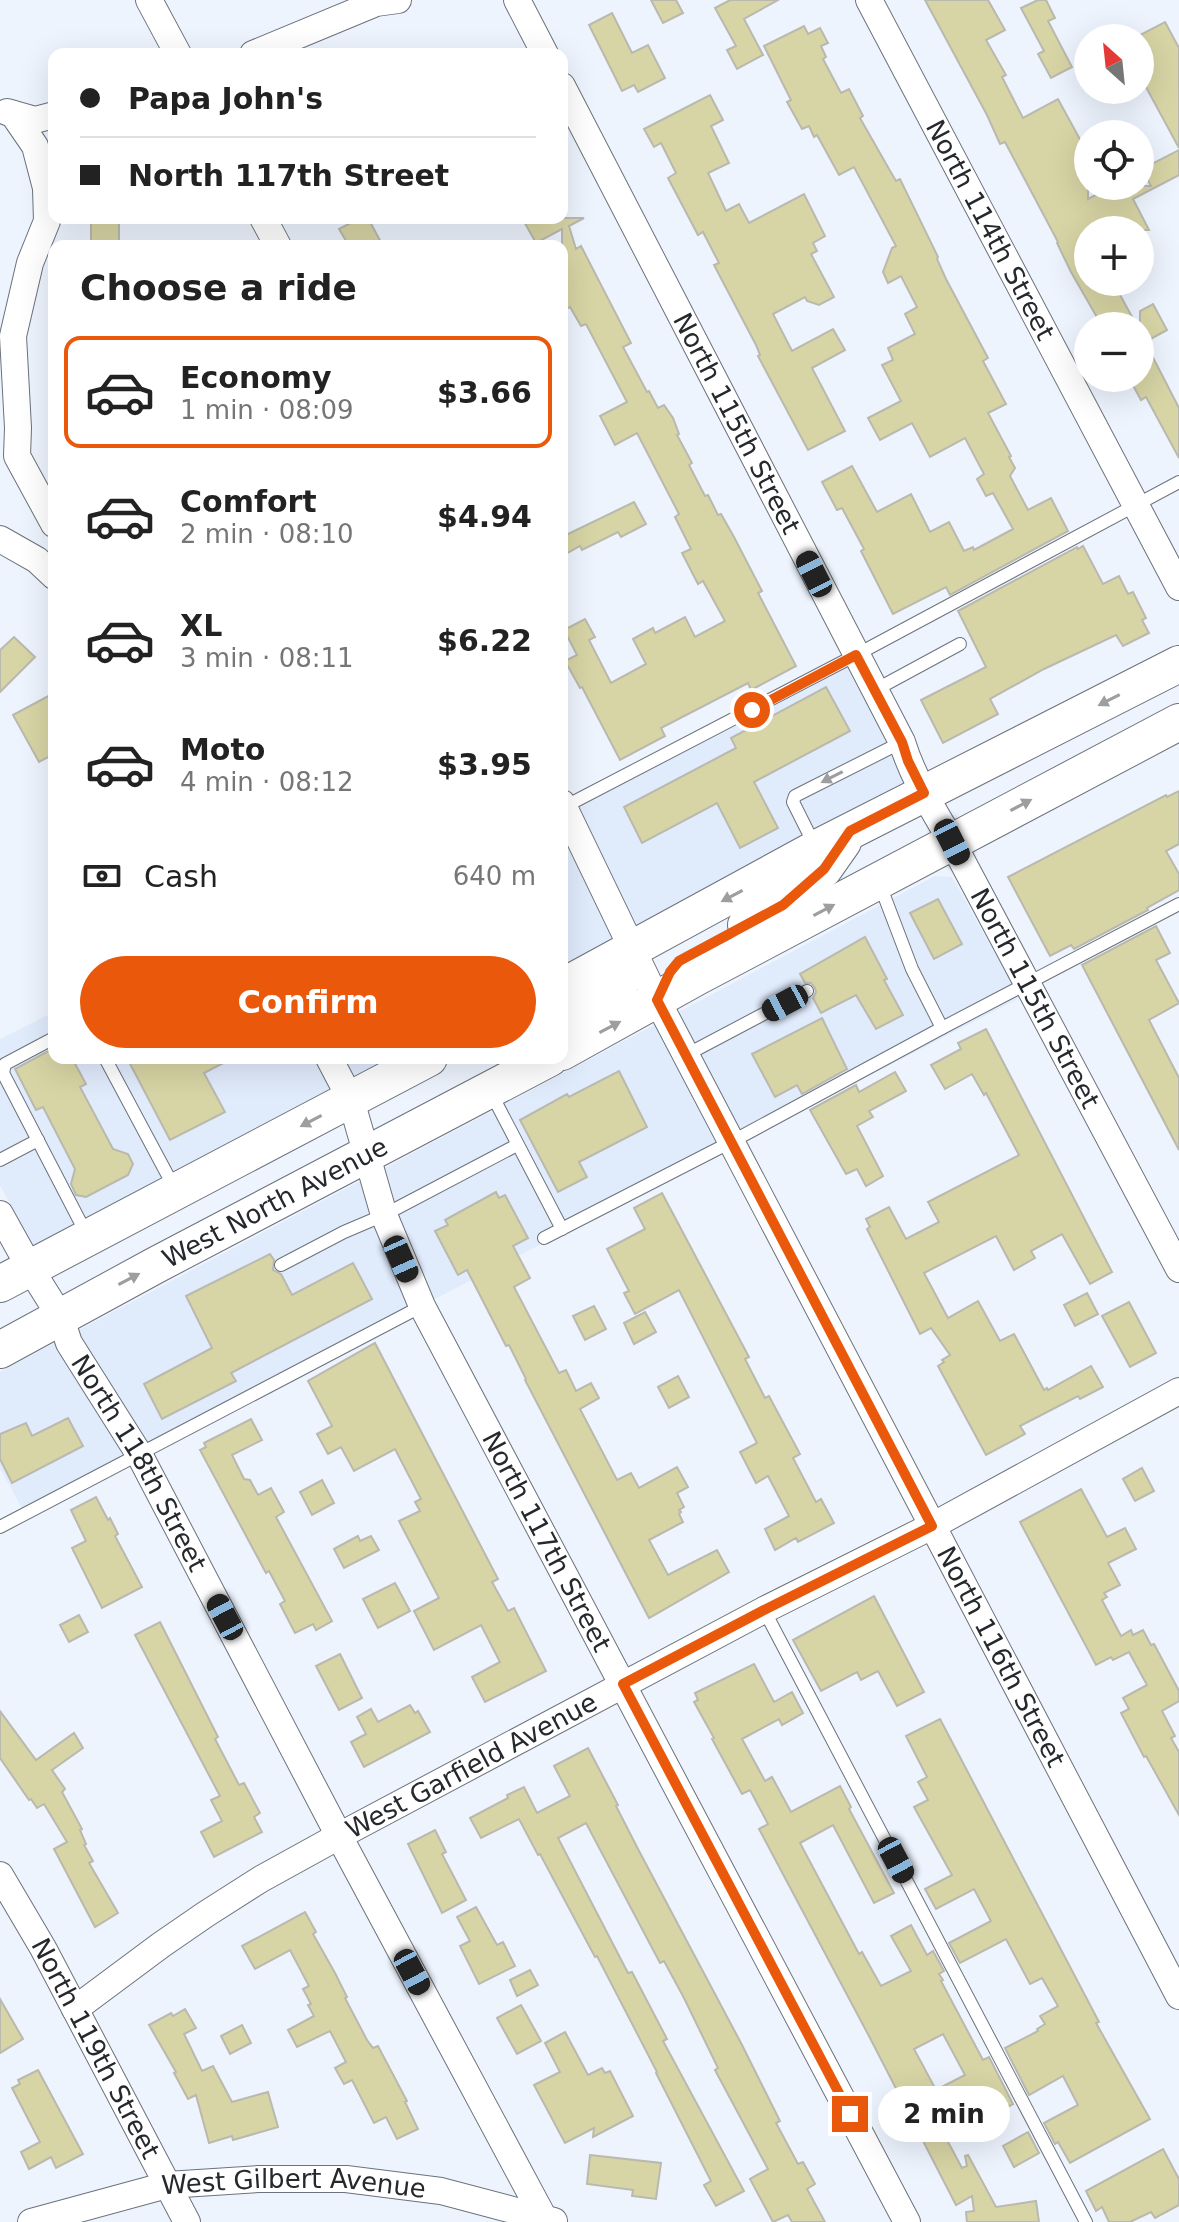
<!DOCTYPE html>
<html lang="en">
<head>
<meta charset="utf-8">
<style>
  :root { --surface:#fff; --page:#f6f6f6; --text:#222; --muted:#767676; --line:#e0e0e0; --accent:#ea580c }
  body { margin:0; font-family:"DejaVu Sans",sans-serif; background:var(--page); color:var(--text); height:100vh; display:flex; flex-direction:column; font-size:30px; white-space:nowrap }
  * { box-sizing:border-box; margin:0 }
  p { font-size:26px; color:var(--muted) }
  .icon { flex:none; width:44px; height:44px; fill:none; stroke:currentColor; stroke-width:2; stroke-linecap:round; stroke-linejoin:round }
  .map { position:relative; flex:1; overflow:hidden }
  .details { position:absolute; left:48px; top:240px; width:520px; height:824px; display:flex; flex-direction:column; background:var(--surface); border-radius:16px; box-shadow:0 8px 32px #0002 }
  .details>* { flex:none }
  .guide { position:absolute; left:48px; top:48px; width:520px; height:176px; border-radius:16px; box-shadow:0 8px 32px #0002; display:grid; align-content:center; height:176px; padding:0 32px; background:var(--surface) }
  .needle { width:52px; rotate:333deg }
  .fabs { position:absolute; left:1074px; top:24px; display:grid; gap:16px }
  .fabs a { display:grid; place-items:center; width:80px; height:80px; border-radius:50%; background:var(--surface); box-shadow:0 8px 32px #0002; font-size:40px }
  .end { position:absolute; width:36px; height:36px; margin:-18px; border:10px solid #ea580c; background:#fff; box-shadow:0 0 0 4px #fff }
  .from { border-radius:50% }
  .bubble { position:absolute; height:56px; border-radius:28px; background:var(--surface); box-shadow:0 8px 32px #0002; font-size:26px; font-weight:800; line-height:56px; text-align:center }
  .car { position:absolute; width:24px; height:48px; margin:-24px -12px; border-radius:10px; box-shadow:0 0 6px 2px #0007; background:linear-gradient(#222 24%,#8ab4d8 0 40%,#222 0 76%,#8ab4d8 0 86%,#222 0) }
  .guide b { display:flex; align-items:center; gap:28px; height:76px; font-size:30px }
  .guide b+b { border-top:2px solid var(--line) }
  .guide i { width:20px; height:20px; background:var(--text) }
  ul { padding:0; list-style:none }
  li { display:flex; align-items:center; gap:24px; height:112px; margin:0 16px 12px; padding:0 16px; border:4px solid transparent; border-radius:16px }
  li div { flex:1 }
  li b { display:block; font-size:30px }
  li em { font-style:normal; font-weight:800 }
  li.active { border-color:var(--accent) }
  li>.icon { width:72px; height:72px; stroke-width:1.5 }
  h2 { padding:0 32px; font-size:36px; line-height:96px }
  .pay { display:flex; align-items:center; gap:20px; height:88px; padding:0 32px; font-size:30px }
  .pay p { margin-inline-start:auto }
  .action { display:flex; gap:16px; margin-top:auto; padding:16px 32px }
  .action a { flex:1; height:92px; border-radius:48px; background:var(--accent); color:#fff; font-size:32px; font-weight:800; line-height:92px; text-align:center }
  .map>svg:first-child { display:block }
</style>
</head>
<body>
<div class="map">
<svg width="1179" height="2222" viewBox="0 0 1179 2222">
  <rect width="100%" height="100%" fill="#edf4fe"/>
  <g fill="#e0ebfc">
    <polygon points="856,655 924,793 562,987 562,806"/>
    <polygon points="935,876 952,877 1020,998 429,1302 25,1514 0,1468 0,1372"/>
    <polygon points="54,1012 54,1058 429,1058 88,1238 32,1246 0,1185 0,1039"/>
  </g>
  <g fill="#d7d4a5" stroke="#bab9ae" stroke-width="2" fill-rule="evenodd">
    <polygon points="651,0 676,0 683,13 663,23"/>
    <polygon points="730,0 778,0 744,19 763,55 737,69 727,50 736,46 715,8"/>
    <polygon points="925,0 988,0 1005,30 986,40 1006,75 1002,77 1023,118 1058,99 1088,154 1088,199 1113,186 1151,186 1142,169 1179,150 1179,175 1133,199 1149,230 1088,230 1088,282 1113,282 1137,326 1102,326 1071,272 1057,243 1058,242 1005,142 1000,144 987,115"/>
    <polygon points="1038,0 1046,0 1055,18 1048,21 1072,67 1051,78 1038,54 1044,51 1021,8"/>
    <polygon points="612,13 632,53 648,45 665,78 638,92 634,85 622,91 589,25"/>
    <polygon points="1165,22 1179,48 1179,148 1140,76 1140,35"/>
    <polygon points="804,26 808,34 820,28 828,43 821,46 826,57 823,59 841,93 849,89 863,116 860,118 889,169 896,181 900,179 938,257 937,259 946,279 988,358 983,361 1006,404 988,413 1011,456 1009,457 1015,468 1010,476 1028,510 1051,498 1068,531 950,595 946,587 893,614 861,551 864,549 842,508 837,510 822,482 852,466 877,512 911,494 930,532 949,522 964,551 973,547 974,550 1013,529 993,493 986,496 977,479 984,474 965,438 930,457 912,423 880,440 868,418 901,401 882,365 893,360 888,348 915,334 905,314 917,307 901,276 888,283 883,272 892,248 896,246 854,167 839,175 817,135 814,137 809,126 802,129 787,102 791,100 764,46"/>
    <polygon points="710,95 723,120 711,126 729,163 708,173 726,211 739,204 749,223 804,194 825,236 813,243 817,251 811,254 834,297 819,305 807,301 805,297 773,314 792,351 833,329 845,350 812,368 845,431 808,450 758,356 760,355 756,345 714,265 719,263 703,232 698,235 668,178 676,173 661,143 654,147 644,129"/>
    <rect x="91" y="218" width="28" height="28"/>
    <polygon points="360,218 368,218 383,246 349,246 339,229"/>
    <polygon points="522,218 584,218 569,226 576,249 581,246 631,343 623,347 647,392 649,391 658,408 664,405 673,418 679,434 677,435 692,463 689,465 705,496 708,495 718,515 721,514 734,537 762,591 758,593 796,666 751,690 748,683 661,728 665,736 620,760 582,687 580,688 565,661 577,655 564,630 585,619 595,637 589,640 611,683 646,664 633,639 653,628 655,633 685,617 695,637 725,621 703,581 698,584 682,553 691,549 675,517 679,514 637,433 615,445 600,416 627,402 586,324 581,326 570,307 562,312 562,229 536,243"/>
    <polygon points="1153,304 1167,330 1145,342 1179,408 1179,458 1146,397 1141,400 1129,378 1140,378 1140,311"/>
    <polygon points="634,502 646,524 621,537 618,532 582,550 580,546 562,556 562,537"/>
    <polygon points="1083,546 1103,584 1119,576 1128,594 1133,592 1146,618 1142,620 1149,633 1123,646 1116,635 1044,669 990,699 998,714 943,743 921,700 986,667 958,611 1077,547 1078,549"/>
    <polygon points="14,637 35,657 0,692 0,650"/>
    <polygon points="826,687 850,731 754,782 778,828 740,848 717,803 642,843 624,807 736,748 731,738"/>
    <polygon points="54,693 54,754 39,762 13,715"/>
    <polygon points="1179,791 1179,844 1166,851 1179,874 1179,890 1147,908 1148,910 1074,949 1071,945 1050,956 1008,877 1166,795 1167,797"/>
    <polygon points="938,899 962,944 934,959 910,913"/>
    <polygon points="1156,926 1170,953 1156,960 1179,1003 1149,1020 1179,1078 1179,1150 1082,965"/>
    <polygon points="865,937 887,979 884,980 903,1015 876,1029 856,995 821,1013 813,998 816,992 815,988 811,983 805,983 800,974"/>
    <polygon points="822,1018 847,1069 802,1094 797,1085 775,1097 752,1054"/>
    <polygon points="986,1029 1112,1272 1090,1284 1062,1234 1031,1251 1035,1258 1014,1270 996,1236 924,1273 948,1318 978,1301 1000,1341 1014,1334 1044,1390 1047,1388 1048,1390 1091,1366 1103,1387 1080,1399 1078,1396 1020,1426 1025,1434 986,1455 938,1366 944,1362 942,1360 950,1355 931,1328 920,1334 867,1229 870,1227 866,1219 889,1207 906,1239 939,1222 928,1202 1019,1155 986,1093 984,1095 972,1074 945,1089 931,1065 961,1049 958,1043"/>
    <polygon points="54,1048 54,1058 72,1058 86,1084 80,1087 113,1149 128,1154 133,1164 128,1175 86,1197 76,1195 71,1184 75,1169 43,1107 36,1110 15,1069"/>
    <polygon points="127,1058 233,1058 204,1073 225,1112 170,1140"/>
    <polygon points="619,1071 647,1127 579,1162 587,1177 558,1192 520,1120 567,1094 569,1097"/>
    <polygon points="895,1072 906,1091 869,1111 873,1117 857,1126 883,1176 866,1186 857,1169 846,1174 810,1110 856,1085 859,1092"/>
    <polygon points="496,1192 499,1198 505,1195 528,1238 513,1246 530,1278 514,1287 559,1373 566,1370 576,1391 591,1383 599,1398 580,1409 617,1480 631,1473 639,1488 677,1467 688,1487 677,1493 684,1507 679,1510 681,1512 679,1514 683,1522 649,1540 668,1575 717,1550 729,1572 649,1618 525,1380 526,1379 509,1345 506,1346 467,1270 458,1275 435,1231 448,1225 445,1220"/>
    <polygon points="662,1193 749,1357 745,1359 765,1398 769,1396 800,1454 793,1458 816,1502 821,1499 834,1523 798,1542 796,1538 775,1550 765,1529 789,1516 768,1476 756,1483 740,1452 757,1443 679,1290 635,1314 624,1293 629,1291 607,1249 645,1229 634,1208"/>
    <polygon points="270,1254 274,1260 273,1270 281,1274 292,1295 353,1263 372,1299 231,1373 236,1381 162,1419 144,1384 212,1348 186,1296"/>
    <polygon points="1087,1293 1098,1314 1075,1326 1064,1305"/>
    <polygon points="1129,1302 1156,1353 1130,1367 1102,1316"/>
    <polygon points="594,1306 606,1329 585,1340 573,1316"/>
    <polygon points="645,1312 656,1332 634,1344 624,1323"/>
    <polygon points="375,1343 498,1579 492,1582 508,1611 514,1608 546,1671 485,1702 472,1677 500,1662 481,1625 434,1650 414,1611 439,1598 399,1521 420,1511 415,1502 421,1499 395,1449 354,1471 341,1447 328,1454 317,1434 332,1426 308,1381"/>
    <polygon points="678,1376 689,1397 669,1408 658,1387"/>
    <polygon points="68,1418 83,1446 12,1483 0,1459 0,1434 26,1423 32,1436"/>
    <polygon points="251,1419 262,1440 232,1455 244,1479 250,1480 258,1495 271,1488 284,1512 276,1517 332,1621 316,1630 313,1624 295,1633 280,1604 285,1601 269,1571 266,1573 200,1450 206,1447 204,1443"/>
    <polygon points="1142,1468 1154,1491 1135,1501 1123,1479"/>
    <polygon points="322,1480 334,1503 312,1515 300,1492"/>
    <polygon points="1081,1489 1107,1537 1125,1528 1136,1549 1108,1563 1120,1585 1104,1593 1107,1597 1102,1600 1121,1636 1131,1630 1133,1635 1143,1630 1151,1645 1154,1644 1179,1691 1179,1701 1162,1711 1175,1736 1171,1738 1179,1752 1179,1815 1146,1756 1144,1757 1121,1713 1129,1709 1123,1698 1147,1685 1129,1652 1113,1660 1111,1657 1096,1665 1020,1522"/>
    <polygon points="96,1497 108,1520 110,1518 118,1534 115,1536 142,1587 102,1608 72,1548 86,1541 71,1510"/>
    <polygon points="358,1536 360,1541 371,1536 379,1550 344,1568 334,1549"/>
    <polygon points="395,1583 410,1611 378,1628 363,1599"/>
    <polygon points="874,1596 924,1692 897,1706 878,1671 861,1680 857,1672 821,1691 793,1640"/>
    <polygon points="79,1615 88,1632 69,1642 60,1625"/>
    <polygon points="160,1622 218,1737 215,1739 239,1785 244,1783 260,1813 254,1817 262,1832 214,1857 201,1832 222,1821 211,1800 220,1796 135,1635"/>
    <polygon points="340,1654 362,1698 339,1710 316,1666"/>
    <path d="M754 1664 774 1702 792 1692 803 1713 782 1725 779 1719 742 1739 765 1781 772 1777 791 1812 840 1786 851 1807 849 1809 894 1893 874 1903 833 1825 800 1843 859 1954 862 1952 881 1986 911 1971 891 1936 911 1925 927 1955 933 1951 944 1971 939 1974 943 1980 941 1981 983 2060 989 2057 1013 2104 947 2140 962 2168 967 2166 965 2156 968 2155 996 2207 1036 2201 1039 2222H967L966 2212 974 2211 972 2196 956 2205 870 2038 759 1829 768 1824 750 1790 742 1794 712 1739 714 1738 694 1702 698 1700 695 1693ZM943 2034 965 2075 936 2090 914 2049Z"/>
    <polygon points="410,1705 415,1713 418,1711 430,1732 364,1767 351,1742 366,1734 357,1717 371,1709 378,1722"/>
    <polygon points="0,1711 36,1760 74,1733 83,1748 52,1770 65,1789 62,1792 82,1829 80,1830 86,1844 84,1845 93,1861 89,1863 118,1913 95,1927 54,1849 67,1842 44,1804 37,1808 31,1799 29,1800 0,1758"/>
    <polygon points="940,1719 1099,2022 1096,2023 1150,2119 1070,2163 1058,2142 1055,2144 1044,2123 1078,2105 1063,2076 1029,2095 1005,2048 1038,2031 1037,2029 1045,2024 1040,2016 1058,2006 1042,1978 1030,1984 1006,1939 960,1963 949,1943 991,1921 974,1889 936,1909 925,1889 952,1875 914,1807 928,1800 918,1782 927,1777 906,1736"/>
    <polygon points="588,1748 618,1805 616,1806 638,1849 741,2043 780,2121 776,2123 798,2164 803,2162 815,2184 807,2189 825,2222 792,2222 788,2215 773,2222 750,2179 768,2169 715,2070 718,2068 684,1998 664,1961 660,1963 586,1823 558,1838 628,1973 632,1972 667,2039 663,2041 744,2191 716,2206 704,2185 711,2181 656,2073 657,2072 597,1956 595,1957 540,1854 538,1855 519,1819 481,1838 470,1818 508,1798 507,1795 524,1787 537,1813 570,1796 554,1766"/>
    <polygon points="435,1830 446,1852 442,1854 466,1900 442,1913 408,1844"/>
    <polygon points="476,1907 497,1945 503,1942 515,1966 479,1984 460,1946 470,1941 457,1917"/>
    <polygon points="305,1912 316,1932 313,1934 335,1973 347,1997 345,1998 367,2040 373,2048 378,2046 407,2101 405,2102 418,2129 397,2139 386,2117 374,2123 352,2080 344,2084 335,2068 346,2062 330,2031 297,2047 288,2030 314,2016 308,2005 311,2004 303,1989 309,1986 290,1950 255,1969 242,1946"/>
    <polygon points="530,1970 538,1985 517,1996 510,1980"/>
    <polygon points="0,1999 23,2039 0,2053"/>
    <polygon points="521,2005 541,2041 517,2054 497,2018"/>
    <polygon points="185,2009 196,2028 184,2034 202,2071 213,2066 232,2102 268,2092 278,2127 233,2140 232,2136 209,2143 196,2095 188,2099 174,2073 176,2072 149,2025 171,2013 173,2016"/>
    <polygon points="242,2025 251,2043 230,2054 221,2036"/>
    <polygon points="565,2032 588,2075 602,2068 605,2073 610,2071 633,2116 593,2137 594,2128 565,2143 534,2085 560,2072 545,2043"/>
    <polygon points="38,2070 83,2154 56,2168 51,2157 29,2169 21,2152 40,2142 12,2088 20,2084 18,2080"/>
    <polygon points="1028,2132 1039,2153 1014,2167 1003,2146"/>
    <polygon points="1163,2149 1179,2179 1179,2205 1155,2218 1151,2212 1130,2222 1109,2222 1102,2207 1096,2211 1086,2191"/>
    <polygon points="590,2155 661,2163 656,2199 632,2196 633,2190 587,2184"/>
  </g>
  <g fill="none" stroke-linecap="round" stroke-linejoin="round">
    <defs>
      <g id="lane">
        <polyline points="875,690 960,644"/>
        <polyline points="564,807 856,655 1179,482"/>
        <polyline points="814,844 793,802 795,796 902,742"/>
        <polyline points="880,885 912,969 942,1028"/>
        <polyline points="54,1038 5,1064 3,1073 87,1235"/>
        <polyline points="686,1055 807,991"/>
        <polyline points="105,1058 175,1189"/>
        <polyline points="491,1093 562,1229"/>
        <polyline points="0,1160 38,1140"/>
        <polyline points="544,1238 731,1142 942,1028 1179,904"/>
        <polyline points="281,1265 344,1232 384,1215 517,1145"/>
        <polyline points="0,1527 422,1306"/>
        <polyline points="764,1610 1086,2222"/>
      </g>
      <g id="street">
        <polyline points="149,0 178,54"/>
        <polyline points="517,0 545,54"/>
        <path id="s1" d="M869 0 1179 587"/>
        <polyline points="253,54 376,3 398,0"/>
        <path id="s2" d="M562 86 902 742C913 778 933 809 952 842L1179 1269"/>
        <polyline points="7,112 35,120 54,115"/>
        <polyline points="13,114 35,146 46,188 47,221 30,263 13,336 18,428 17,456 54,524"/>
        <polyline points="263,218 278,246"/>
        <polyline points="0,539 37,560 54,576"/>
        <path id="s3" d="M562 803 657 1000 1179 1996"/>
        <path id="s4" d="M329 1058 351 1100 384 1215 422 1306 907 2222"/>
        <path id="s5" d="M0 1214 30 1268 60 1316 69 1343 139 1454 339 1836 546 2222"/>
        <path id="s6" d="M0 1875 43 1948 187 2222"/>
        <path id="s7" d="M75 2009 161 1945 206 1914 261 1879 339 1836 764 1610 932 1526 1179 1391"/>
        <path id="s8" d="M31 2222 167 2185 259 2179H346L441 2191 554 2221"/>
      </g>
      <g id="secondary">
        <polyline points="746,925 783,905 824,869 843,842"/>
        <polyline points="562,987 817,848 1179,664"/>
        <path d="M562 1022C602 1001 623 998 632 949"/>
        <polyline points="562,1052 697,977 1179,722"/>
        <polyline points="0,1284 429,1058"/>
        <path id="s9" d="M0 1350 156 1265 550 1058"/>
      </g>
    </defs>
    <use href="#lane" stroke="#6c727b" stroke-width="14"/>
    <use href="#street" stroke="#6c727b" stroke-width="28"/>
    <use href="#secondary" stroke="#6c727b" stroke-width="38"/>
    <use href="#lane" stroke="#fff" stroke-width="12"/>
    <use href="#street" stroke="#fff" stroke-width="26"/>
    <use href="#secondary" stroke="#fff" stroke-width="36"/>
  </g>
  <defs><path id="oneway-solid" d="M-6-.8H1V-3.2L6.5 0L1 3.2V.8H-6Z" transform="scale(2)"/></defs>
  <g fill="#9d9ea0">
    <use href="#oneway-solid" transform="translate(1109 700) rotate(153)"/>
    <use href="#oneway-solid" transform="translate(832 777) rotate(153)"/>
    <use href="#oneway-solid" transform="translate(1021 805) rotate(-28)"/>
    <use href="#oneway-solid" transform="translate(732 896) rotate(152)"/>
    <use href="#oneway-solid" transform="translate(824 910) rotate(-28)"/>
    <use href="#oneway-solid" transform="translate(610 1027) rotate(-28)"/>
    <use href="#oneway-solid" transform="translate(311 1121) rotate(152)"/>
    <use href="#oneway-solid" transform="translate(129 1279) rotate(-28)"/>
  </g>
  <g fill="none" stroke-linecap="round" stroke-linejoin="round">
    <polyline stroke="#ea580c" stroke-width="10" points="752,710 856,655 902,742 908,761 924,793 850,831 824,869 783,905 679,961 670,972 657,1000 932,1526 764,1610 623,1684 850,2114"/>
  </g>
  <g text-anchor="middle" stroke-width="6" stroke-linejoin="round" paint-order="stroke">
    <g font-size="26" fill="#25282c" stroke="#fff">
      <text dy="9" stroke="none"><textPath href="#s1" startOffset="260">North 114th Street</textPath></text>
      <text dy="9" stroke="none"><textPath href="#s2" startOffset="380">North 115th Street</textPath></text>
      <text dy="9" stroke="none"><textPath href="#s2" startOffset="1028">North 115th Street</textPath></text>
      <text dy="9" stroke="none"><textPath href="#s9" startOffset="312">West North Avenue</textPath></text>
      <text dy="9" stroke="none"><textPath href="#s5" startOffset="286">North 118th Street</textPath></text>
      <text dy="9" stroke="none"><textPath href="#s4" startOffset="532">North 117th Street</textPath></text>
      <text dy="9" stroke="none"><textPath href="#s3" startOffset="960">North 116th Street</textPath></text>
      <text dy="9" stroke="none"><textPath href="#s7" startOffset="466">West Garfield Avenue</textPath></text>
      <text dy="9" stroke="none"><textPath href="#s6" startOffset="198">North 119th Street</textPath></text>
      <text dy="9" stroke="none"><textPath href="#s8" startOffset="268">West Gilbert Avenue</textPath></text>
    </g>
  </g>
</svg>
<div class="fabs">
<a><svg class="needle" viewBox="-14 -14 28 28"><path d="M0-13l5 13h-10z" fill="#e53935"/><path d="M0 13l5-13h-10z" fill="#767676"/></svg></a>
<a><svg class="icon" aria-label="locate" viewBox="0 0 24 24"><circle cx="12" cy="12" r="6"/><path d="M12 2v4M12 18v4M2 12h4M18 12h4"/></svg></a>
<a>+</a>
<a>−</a>
</div>
<i class="end from" style="left:752px;top:710px"></i>
<i class="end" style="left:850px;top:2114px"></i>
<div class="bubble" style="left:878px;top:2086px;width:132px">2 min</div>
<i class="car" style="left:814px;top:574px;rotate:333deg"></i>
<i class="car" style="left:952px;top:842px;rotate:153deg"></i>
<i class="car" style="left:785px;top:1003px;rotate:242deg"></i>
<i class="car" style="left:401px;top:1259px;rotate:156deg"></i>
<i class="car" style="left:225px;top:1617px;rotate:332deg"></i>
<i class="car" style="left:896px;top:1860px;rotate:152deg"></i>
<i class="car" style="left:412px;top:1972px;rotate:152deg"></i>
<div class="guide">
<b><i class="from"></i>Papa John's</b>
<b><i></i>North 117th Street</b>
</div>
<section class="details">
<h2>Choose a ride</h2>
<ul>
<li class="active"><svg class="icon" aria-label="car" viewBox="0 0 24 24"><path d="M5 17H2v-5l4-1 3-4h7l3 4 3 1v5h-3M9 17h6M6 11h13"/><circle cx="7" cy="17" r="2"/><circle cx="17" cy="17" r="2"/></svg><div><b>Economy</b><p>1 min · 08:09</p></div><em>$3.66</em></li>
<li><svg class="icon" aria-label="car" viewBox="0 0 24 24"><path d="M5 17H2v-5l4-1 3-4h7l3 4 3 1v5h-3M9 17h6M6 11h13"/><circle cx="7" cy="17" r="2"/><circle cx="17" cy="17" r="2"/></svg><div><b>Comfort</b><p>2 min · 08:10</p></div><em>$4.94</em></li>
<li><svg class="icon" aria-label="car" viewBox="0 0 24 24"><path d="M5 17H2v-5l4-1 3-4h7l3 4 3 1v5h-3M9 17h6M6 11h13"/><circle cx="7" cy="17" r="2"/><circle cx="17" cy="17" r="2"/></svg><div><b>XL</b><p>3 min · 08:11</p></div><em>$6.22</em></li>
<li><svg class="icon" aria-label="car" viewBox="0 0 24 24"><path d="M5 17H2v-5l4-1 3-4h7l3 4 3 1v5h-3M9 17h6M6 11h13"/><circle cx="7" cy="17" r="2"/><circle cx="17" cy="17" r="2"/></svg><div><b>Moto</b><p>4 min · 08:12</p></div><em>$3.95</em></li>
</ul>
<div class="pay"><svg class="icon" aria-label="cash" viewBox="0 0 24 24"><path d="M3 7h18v10H3z"/><circle cx="12" cy="12" r="2"/></svg>Cash<p>640 m</p></div>
<div class="action"><a>Confirm</a></div>
</section>
</div>
</body>
</html>
